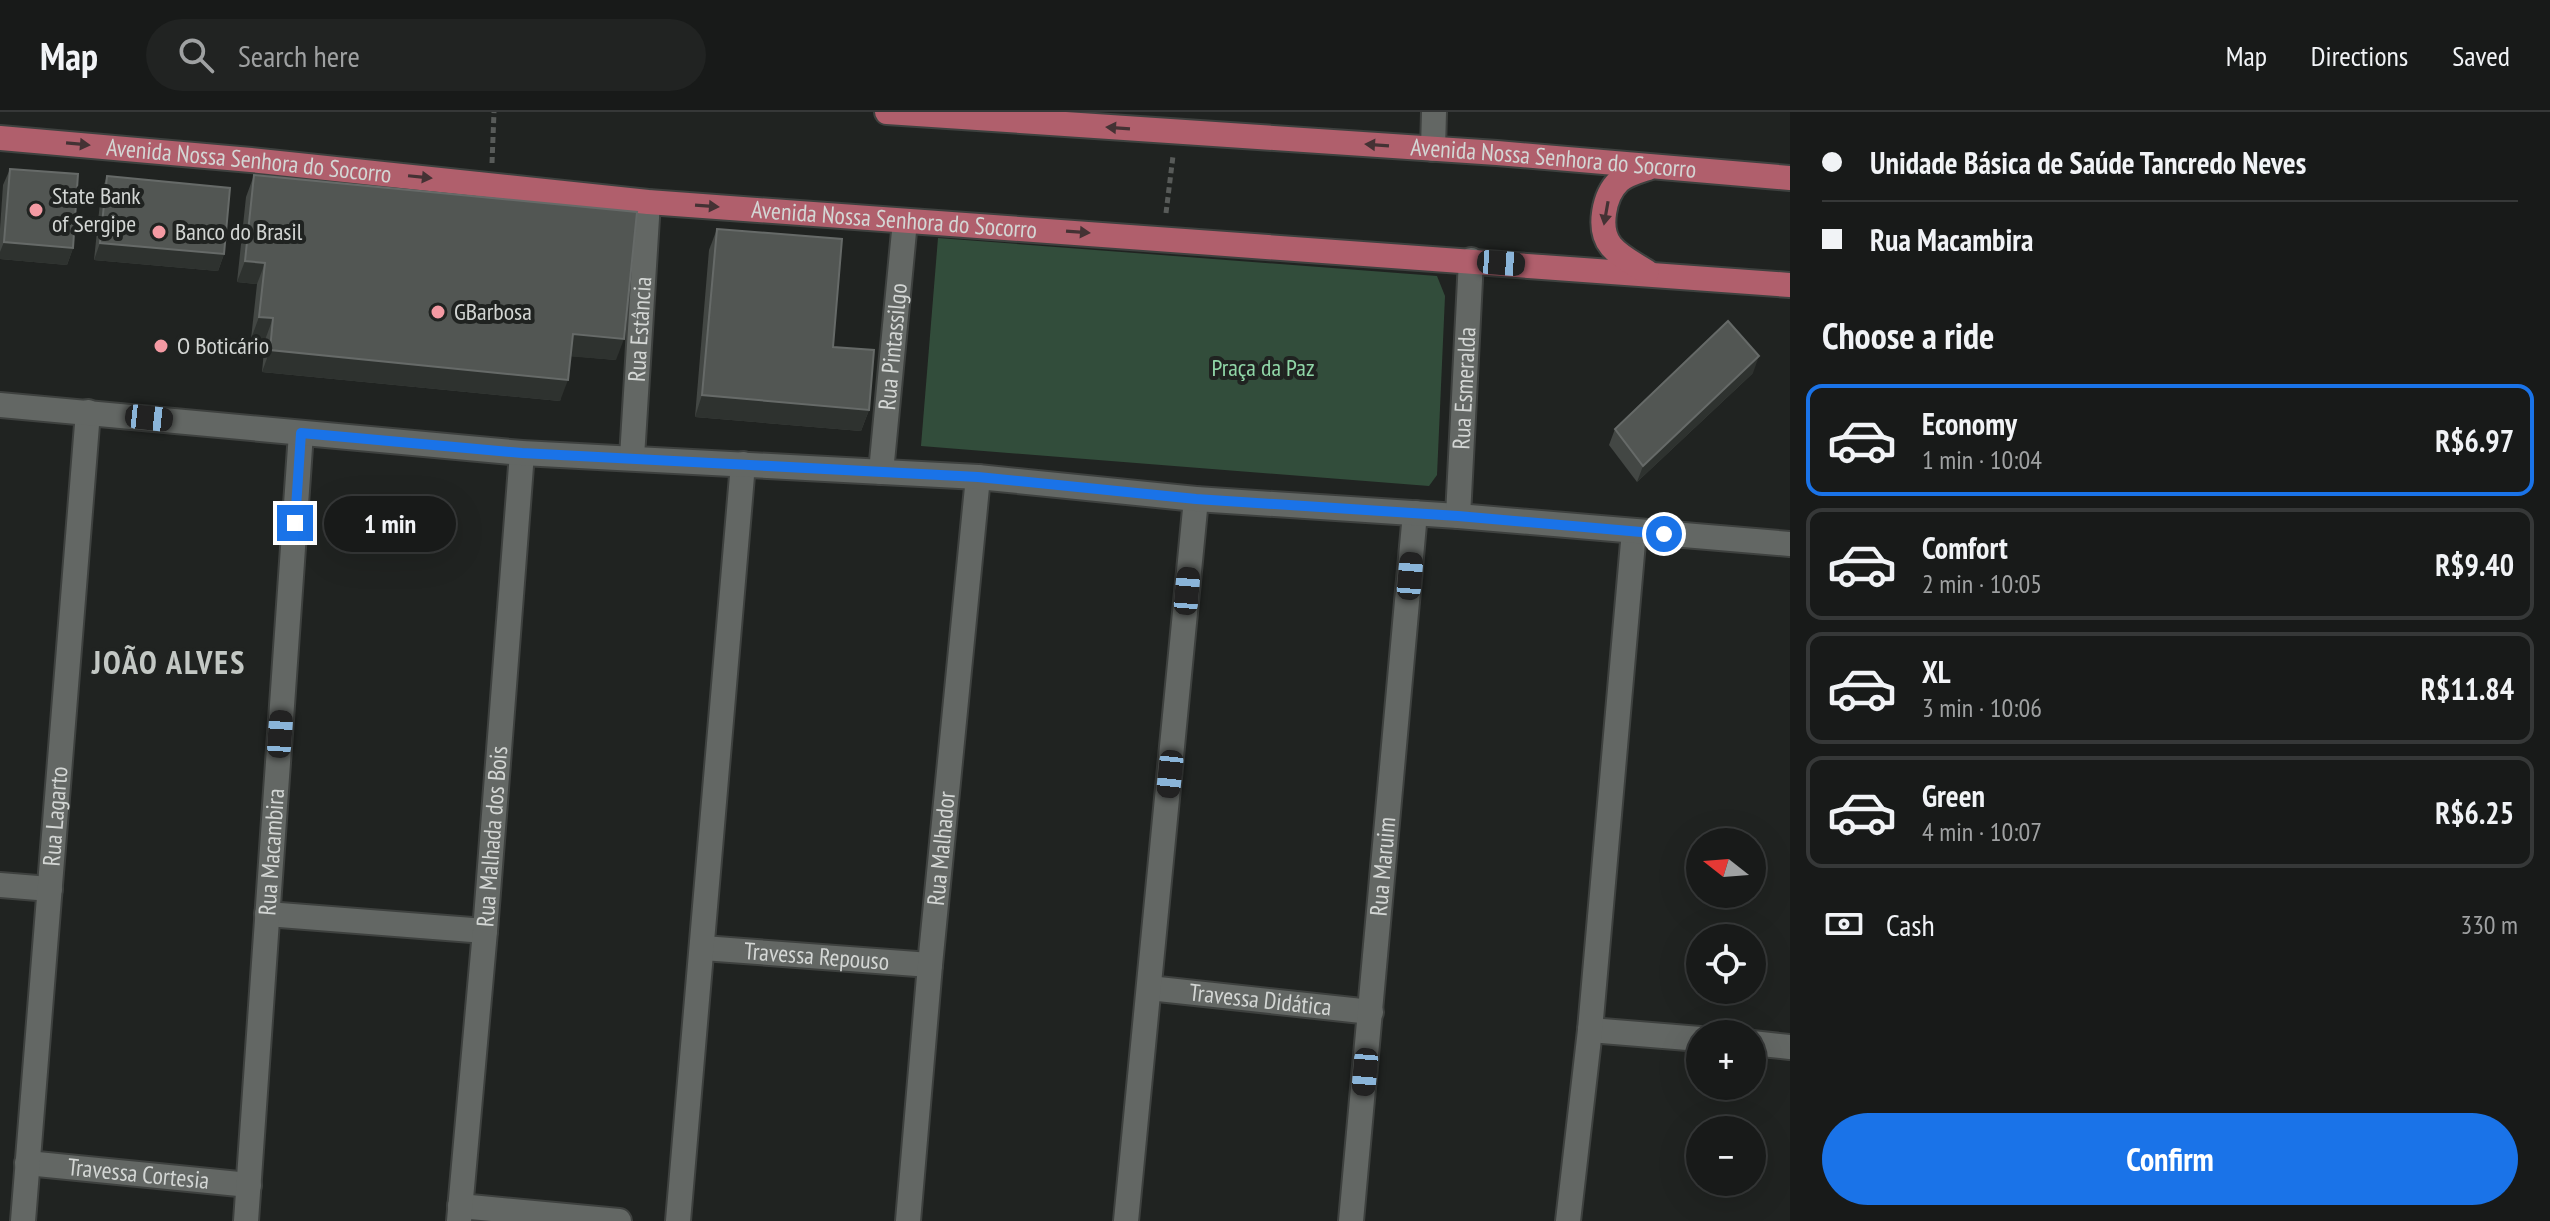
<!DOCTYPE html>
<html lang="en">
<head>
<meta charset="utf-8">
<style>
  :root { --surface:#181a19; --page:#212322; --text:#f1f3f6; --muted:#9fa1a2; --line:#363838; --accent:#1a73e8 }
  body { margin:0; font-family:"PT Sans Narrow",sans-serif; background:var(--page); color:var(--text); height:100vh; display:flex; flex-direction:column; font-size:30px; white-space:nowrap }
  * { box-sizing:border-box; margin:0 }
  p { font-size:26px; color:var(--muted) }
  .icon { flex:none; width:44px; height:44px; fill:none; stroke:currentColor; stroke-width:2; stroke-linecap:round; stroke-linejoin:round }
  .map { position:relative; flex:1; overflow:hidden }
  .details { display:flex; flex-direction:column; background:var(--surface); width:760px }
  .details>* { flex:none }
  .top-card { display:grid; align-content:center; height:176px; padding:0 32px; background:var(--surface) }
  .needle { width:52px; rotate:287deg }
  .fabs { position:absolute; left:1686px; top:716px; display:grid; gap:16px }
  .fabs a { display:grid; place-items:center; width:80px; height:80px; border-radius:50%; background:var(--surface); box-shadow:0 8px 32px #0002,0 0 0 2px var(--line); font-size:40px }
  .end { position:absolute; width:36px; height:36px; margin:-18px; border:10px solid #1a73e8; background:#fff; box-shadow:0 0 0 4px #fff }
  .from { border-radius:50% }
  .bubble { position:absolute; height:56px; border-radius:28px; background:var(--surface); box-shadow:0 8px 32px #0002,0 0 0 2px var(--line); font-size:26px; font-weight:700; line-height:56px; text-align:center }
  .car { position:absolute; width:24px; height:48px; margin:-24px -12px; border-radius:10px; box-shadow:0 0 6px 2px #0007; background:linear-gradient(#222 24%,#8ab4d8 0 40%,#222 0 76%,#8ab4d8 0 86%,#222 0) }
  .top-card b { display:flex; align-items:center; gap:28px; height:76px; font-size:30px }
  .top-card b+b { border-top:2px solid var(--line) }
  .top-card i { width:20px; height:20px; background:var(--text) }
  ul { padding:0; list-style:none }
  li { display:flex; align-items:center; gap:24px; height:112px; margin:0 16px 12px; padding:0 16px; border:4px solid var(--line); border-radius:16px }
  li div { flex:1 }
  li b { display:block; font-size:30px }
  li em { font-style:normal; font-weight:700 }
  li.current { border-color:var(--accent) }
  li>.icon { width:72px; height:72px; stroke-width:1.5 }
  h2 { padding:0 32px; font-size:36px; line-height:96px }
  .pay { display:flex; align-items:center; gap:20px; height:88px; padding:0 32px; font-size:30px }
  .pay p { margin-inline-start:auto }
  .button { display:flex; gap:16px; margin-top:auto; padding:16px 32px }
  .button a { flex:1; height:92px; border-radius:48px; background:var(--accent); color:#fff; font-size:32px; font-weight:700; line-height:92px; text-align:center }
  header { display:flex; align-items:center; gap:48px; box-sizing:border-box; height:112px; padding:0 40px; background:var(--surface); border-bottom:2px solid var(--line) }
  header strong { font-size:38px }
  nav { display:flex; gap:44px; margin-inline-start:auto; font-size:28px }
  .search { width:560px; height:72px; background:var(--page); display:flex; align-items:center; gap:20px; box-sizing:border-box; padding:0 28px; border-radius:44px; color:var(--muted); font-size:30px }
  main { display:flex; flex:1; min-height:0 }
  .map>svg:first-child { display:block }
</style>
</head>
<body>
<header>
<strong>Map</strong>
<div class="search"><svg class="icon" aria-label="search" viewBox="0 0 24 24"><circle cx="10" cy="10" r="6"/><path d="M15 15l6 6"/></svg>Search here</div>
<nav><a>Map</a><a>Directions</a><a>Saved</a></nav>
</header>
<main>
<div class="map">
<svg width="1790" height="1109" viewBox="0 0 1790 1109">
  <rect width="100%" height="100%" fill="#202321"/>
  <polygon fill="#324d3b" points="938,126 1437,164 1445,184 1437,363 1429,374 921,334"/>
  <g fill="none" stroke-linecap="round" stroke-linejoin="round">
    <defs>
      <g id="minor">
        <polyline points="0,773 50,777"/>
        <polyline points="267,802 485,819"/>
        <path id="s1" d="M703 836 930 853"/>
        <path id="s2" d="M1149 876 1371 900"/>
        <polyline points="1590,918 1700,927"/>
        <polyline points="1752,931 1790,935"/>
        <path id="s3" d="M27 1051 249 1073"/>
        <polyline points="460,1094 619,1109"/>
        <path id="s4" d="M23 1109 88 300"/>
        <path id="s5" d="M246 1109 301 321"/>
        <path id="s6" d="M459 1109 485 819 522 341"/>
        <polyline points="678,1109 743,352"/>
        <path id="s7" d="M908 1109 930 853 978 365"/>
        <polyline points="1126,1109 1196,387"/>
        <path id="s8" d="M1351 1109 1415 401"/>
        <polyline points="1568,1109 1590,918 1634,419"/>
      </g>
      <g id="tertiary">
        <polyline points="1433,37 1434,0"/>
        <polyline points="0,293 522,341 978,365 1196,387 1458,404 1790,432"/>
        <path id="s9" d="M632 345 648 90"/>
        <path id="s10" d="M881 360 905 109"/>
        <path id="s11" d="M1458 404 1471 148"/>
      </g>
      <g id="primary">
        <path id="s12" d="M887 0 1497 41 1790 66"/>
        <path id="s13" d="M0 26 251 48 648 90 1790 173"/>
        <path d="M1647 160C1635 152 1620 145 1611 134 1597 117 1604 83 1619 69 1627 62 1639 59 1648 56"/>
      </g>
    </defs>
    <use href="#minor" stroke="#3e413f" stroke-width="28"/>
    <use href="#tertiary" stroke="#3e413f" stroke-width="28"/>
    <use href="#primary" stroke="#3e413f" stroke-width="28"/>
    <g stroke="#585b59" stroke-width="5" stroke-dasharray="6 4" stroke-linecap="butt">
      <polyline points="492,51 494,0"/>
      <polyline points="1166,101 1173,44"/>
    </g>
    <use href="#minor" stroke="#636764" stroke-width="24"/>
    <use href="#tertiary" stroke="#636764" stroke-width="24"/>
    <use href="#primary" stroke="#b05f6c" stroke-width="24"/>
  </g>
  <g fill="#434744">
    <polygon points="10,57 73,136 67,153 0,147 0,117 3,73"/>
    <polygon points="254,63 616,248 571,244 560,289 262,260 265,228 251,227 257,172 237,170 246,85"/>
    <polygon points="107,64 224,142 218,159 94,148 101,81"/>
    <polygon points="717,117 833,235 869,298 861,319 695,305 709,138"/>
    <polygon points="1753,261 1637,370 1609,333 1615,317"/>
  </g>
  <g fill="#2e322f">
    <polygon points="4,130 73,136 67,153 0,147 0,140"/>
    <polygon points="100,131 224,142 218,159 94,148"/>
    <polygon points="245,149 265,151 257,172 237,170"/>
    <polygon points="259,205 273,206 265,228 251,227"/>
    <polygon points="573,222 624,227 616,248 565,244"/>
    <polygon points="270,238 568,268 560,289 262,260"/>
    <polygon points="1759,244 1753,261 1637,370 1643,354"/>
    <polygon points="702,283 869,298 861,319 695,305"/>
  </g>
  <g fill="#525653" stroke="#666a68" stroke-width="2">
    <polygon points="10,57 78,62 73,136 4,130"/>
    <polygon points="254,63 637,100 624,227 573,222 568,268 270,238 273,206 259,205 265,151 245,149"/>
    <polygon points="107,64 230,76 224,142 100,131"/>
    <polygon points="717,117 842,127 833,235 874,238 869,298 702,283"/>
    <polygon points="1728,209 1759,244 1643,354 1615,317"/>
  </g>
  <defs><path id="oneway-solid" d="M-6-.8H1V-3.2L6.5 0L1 3.2V.8H-6Z" transform="scale(2)"/></defs>
  <g fill="#443234">
    <use href="#oneway-solid" transform="translate(1118 16) rotate(-176)"/>
    <use href="#oneway-solid" transform="translate(78 32) rotate(5)"/>
    <use href="#oneway-solid" transform="translate(1377 33) rotate(-176)"/>
    <use href="#oneway-solid" transform="translate(420 65) rotate(6)"/>
    <use href="#oneway-solid" transform="translate(707 94) rotate(4)"/>
    <use href="#oneway-solid" transform="translate(1606 101) rotate(100)"/>
    <use href="#oneway-solid" transform="translate(1078 120) rotate(4)"/>
  </g>
  <g fill="none" stroke-linecap="round" stroke-linejoin="round">
    <polyline stroke="#1a73e8" stroke-width="10" points="295,411 301,321 522,341 978,365 1196,387 1458,404 1664,422"/>
  </g>
  <g fill="#f49aa3" stroke="#202321" stroke-width="3">
    <circle cx="36" cy="98" r="8"/>
    <circle cx="159" cy="120" r="8"/>
    <circle cx="438" cy="200" r="8"/>
    <circle cx="161" cy="234" r="8"/>
  </g>
  <g text-anchor="middle" stroke-width="8" stroke-linejoin="round" paint-order="stroke">
    <g font-size="24" fill="#d3d6d4" stroke="#202321">
      <text dy="8" stroke="none"><textPath href="#s12" startOffset="668">Avenida Nossa Senhora do Socorro</textPath></text>
      <text dy="8" stroke="none"><textPath href="#s13" startOffset="250">Avenida Nossa Senhora do Socorro</textPath></text>
      <text dy="8" stroke="none"><textPath href="#s13" startOffset="898">Avenida Nossa Senhora do Socorro</textPath></text>
      <text dy="8" stroke="none"><textPath href="#s9" startOffset="128">Rua Estância</textPath></text>
      <text dy="8" stroke="none"><textPath href="#s10" startOffset="126">Rua Pintassilgo</textPath></text>
      <text dy="8" stroke="none"><textPath href="#s11" startOffset="128">Rua Esmeralda</textPath></text>
      <text dy="8" stroke="none"><textPath href="#s4" startOffset="406">Rua Lagarto</textPath></text>
      <text dy="8" stroke="none"><textPath href="#s6" startOffset="386">Rua Malhada dos Bois</textPath></text>
      <text dy="8" stroke="none"><textPath href="#s7" startOffset="374">Rua Malhador</textPath></text>
      <text dy="8" stroke="none"><textPath href="#s5" startOffset="370">Rua Macambira</textPath></text>
      <text dy="8" stroke="none"><textPath href="#s8" startOffset="356">Rua Maruim</textPath></text>
      <text dy="8" stroke="none"><textPath href="#s1" startOffset="114">Travessa Repouso</textPath></text>
      <text dy="8" stroke="none"><textPath href="#s2" startOffset="112">Travessa Didática</textPath></text>
      <text dy="8" stroke="none"><textPath href="#s3" startOffset="112">Travessa Cortesia</textPath></text>
    </g>
    <g font-size="24" fill="#d3d6d4" stroke="#202321" text-anchor="start">
      <text x="52" y="92">State Bank<tspan x="52" dy="28">of Sergipe</tspan></text>
      <text x="175" y="128">Banco do Brasil</text>
      <text x="454" y="208">GBarbosa</text>
      <text x="177" y="242">O Boticário</text>
    </g>
    <g font-size="24" fill="#90d6a7" stroke="#202321">
      <text x="1263" y="264">Praça da Paz</text>
    </g>
    <g font-size="32" font-weight="bold" letter-spacing="2" fill="#c3c8c4" stroke="#202321">
      <text x="169" y="562">JOÃO ALVES</text>
    </g>
  </g>
</svg>
<div class="fabs">
<a><svg class="needle" viewBox="-14 -14 28 28"><path d="M0-13l5 13h-10z" fill="#e53935"/><path d="M0 13l5-13h-10z" fill="#9fa1a2"/></svg></a>
<a><svg class="icon" aria-label="locate" viewBox="0 0 24 24"><circle cx="12" cy="12" r="6"/><path d="M12 2v4M12 18v4M2 12h4M18 12h4"/></svg></a>
<a>+</a>
<a>−</a>
</div>
<i class="end from" style="left:1664px;top:422px"></i>
<i class="end" style="left:295px;top:411px"></i>
<div class="bubble" style="left:324px;top:384px;width:132px">1 min</div>
<i class="car" style="left:1501px;top:151px;rotate:94deg"></i>
<i class="car" style="left:149px;top:306px;rotate:96deg"></i>
<i class="car" style="left:1410px;top:464px;rotate:5deg"></i>
<i class="car" style="left:1187px;top:479px;rotate:5deg"></i>
<i class="car" style="left:280px;top:622px;rotate:4deg"></i>
<i class="car" style="left:1170px;top:662px;rotate:186deg"></i>
<i class="car" style="left:1365px;top:960px;rotate:185deg"></i>
</div>
<section class="details">
<div class="top-card">
<b><i class="from"></i>Unidade Básica de Saúde Tancredo Neves</b>
<b><i></i>Rua Macambira</b>
</div>
<h2>Choose a ride</h2>
<ul>
<li class="current"><svg class="icon" aria-label="car" viewBox="0 0 24 24"><path d="M5 17H2v-5l4-1 3-4h7l3 4 3 1v5h-3M9 17h6M6 11h13"/><circle cx="7" cy="17" r="2"/><circle cx="17" cy="17" r="2"/></svg><div><b>Economy</b><p>1 min · 10:04</p></div><em>R$6.97</em></li>
<li><svg class="icon" aria-label="car" viewBox="0 0 24 24"><path d="M5 17H2v-5l4-1 3-4h7l3 4 3 1v5h-3M9 17h6M6 11h13"/><circle cx="7" cy="17" r="2"/><circle cx="17" cy="17" r="2"/></svg><div><b>Comfort</b><p>2 min · 10:05</p></div><em>R$9.40</em></li>
<li><svg class="icon" aria-label="car" viewBox="0 0 24 24"><path d="M5 17H2v-5l4-1 3-4h7l3 4 3 1v5h-3M9 17h6M6 11h13"/><circle cx="7" cy="17" r="2"/><circle cx="17" cy="17" r="2"/></svg><div><b>XL</b><p>3 min · 10:06</p></div><em>R$11.84</em></li>
<li><svg class="icon" aria-label="car" viewBox="0 0 24 24"><path d="M5 17H2v-5l4-1 3-4h7l3 4 3 1v5h-3M9 17h6M6 11h13"/><circle cx="7" cy="17" r="2"/><circle cx="17" cy="17" r="2"/></svg><div><b>Green</b><p>4 min · 10:07</p></div><em>R$6.25</em></li>
</ul>
<div class="pay"><svg class="icon" aria-label="cash" viewBox="0 0 24 24"><path d="M3 7h18v10H3z"/><circle cx="12" cy="12" r="2"/></svg>Cash<p>330 m</p></div>
<div class="button"><a>Confirm</a></div>
</section>
</main>
</body>
</html>
